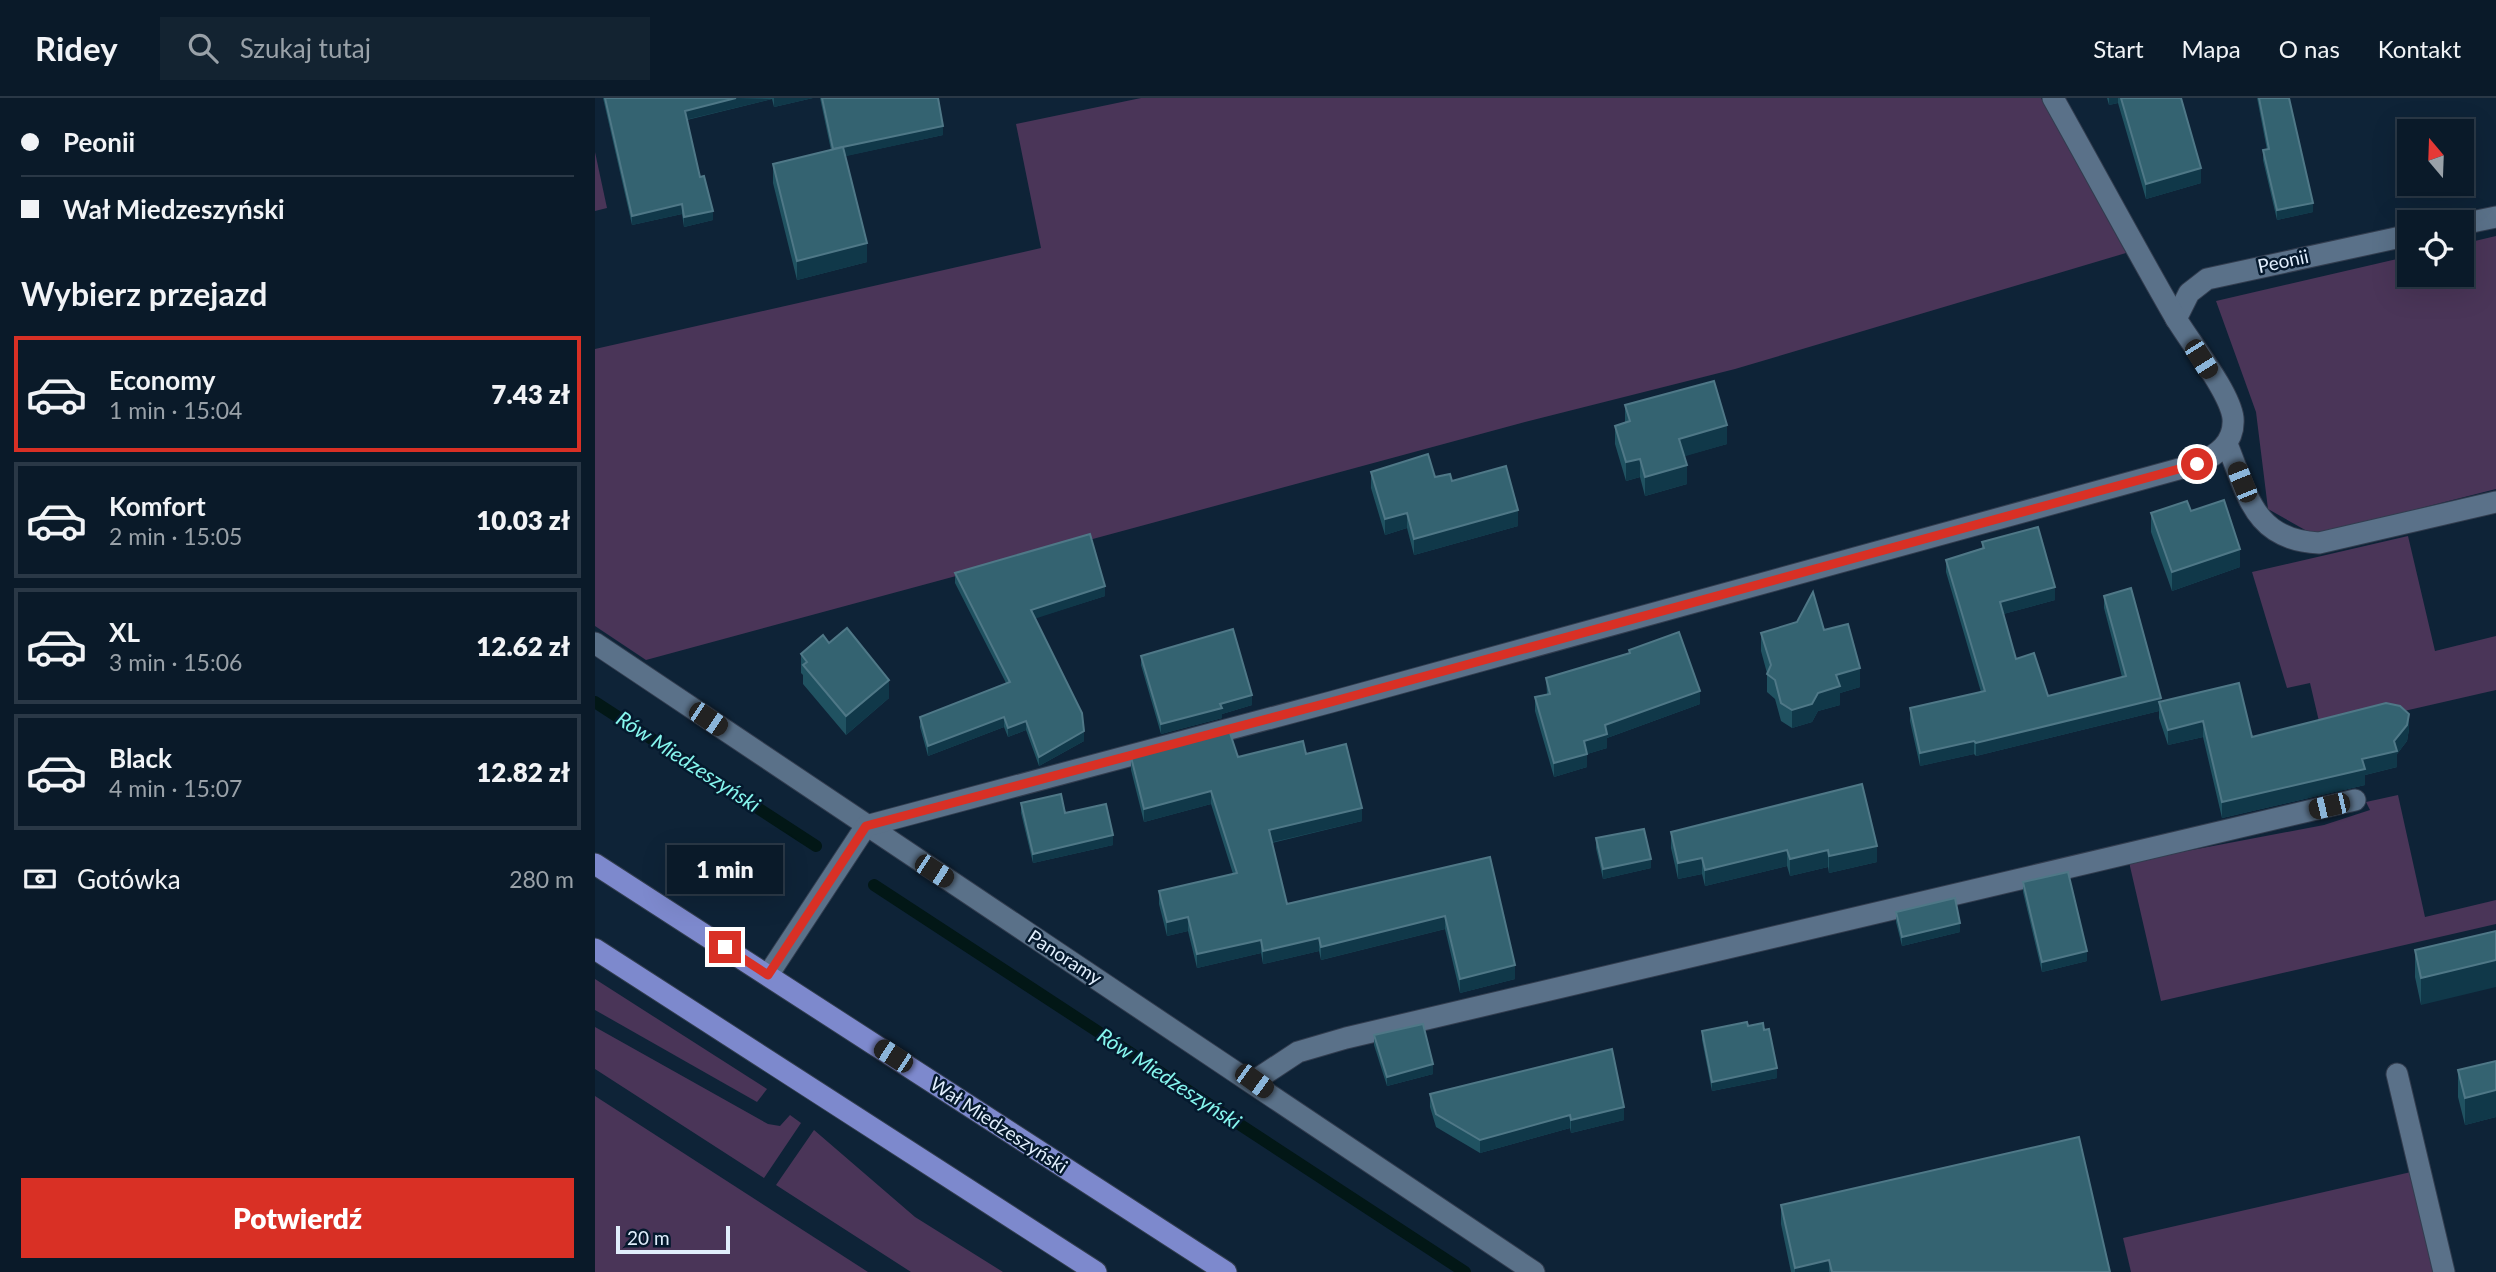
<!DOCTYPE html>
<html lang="pl">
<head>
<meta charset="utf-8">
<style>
  :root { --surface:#0a1a29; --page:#132331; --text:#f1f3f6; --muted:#99a1a8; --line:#2a3846; --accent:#d93025 }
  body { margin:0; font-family:Lato,sans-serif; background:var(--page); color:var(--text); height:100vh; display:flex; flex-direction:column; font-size:26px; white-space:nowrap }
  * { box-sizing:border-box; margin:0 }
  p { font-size:23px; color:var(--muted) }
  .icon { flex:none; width:38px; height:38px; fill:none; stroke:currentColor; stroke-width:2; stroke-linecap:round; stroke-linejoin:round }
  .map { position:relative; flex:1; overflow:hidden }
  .side { display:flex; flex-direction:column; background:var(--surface); width:595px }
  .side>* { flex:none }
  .guide { display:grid; align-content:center; height:154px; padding:0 21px; background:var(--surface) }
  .needle { width:46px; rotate:341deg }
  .controls { position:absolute; left:1802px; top:21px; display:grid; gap:14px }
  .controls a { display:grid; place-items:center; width:77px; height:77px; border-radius:0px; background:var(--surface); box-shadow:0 7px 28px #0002,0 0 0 2px var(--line); font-size:35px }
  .scale { position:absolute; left:21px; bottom:18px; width:114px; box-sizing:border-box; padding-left:7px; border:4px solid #e1eefc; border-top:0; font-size:19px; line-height:24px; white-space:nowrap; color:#e1eefc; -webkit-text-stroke:5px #05192d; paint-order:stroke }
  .end { position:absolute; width:32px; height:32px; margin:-16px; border:9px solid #d93025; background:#fff; box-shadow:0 0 0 4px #fff }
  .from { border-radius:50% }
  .bubble { position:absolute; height:49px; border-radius:0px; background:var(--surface); box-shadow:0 7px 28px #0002,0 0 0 2px var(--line); font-size:23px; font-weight:800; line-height:49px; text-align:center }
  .car { position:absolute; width:21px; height:42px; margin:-21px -10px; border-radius:9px; box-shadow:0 0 5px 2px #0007; background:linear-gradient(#222 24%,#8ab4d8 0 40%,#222 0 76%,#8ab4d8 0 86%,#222 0) }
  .guide b { display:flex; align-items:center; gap:24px; height:66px; font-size:26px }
  .guide b+b { border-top:2px solid var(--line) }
  .guide i { width:18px; height:18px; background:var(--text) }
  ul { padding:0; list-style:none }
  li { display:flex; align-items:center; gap:21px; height:116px; margin:0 14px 10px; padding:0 7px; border:4px solid var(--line); border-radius:0px }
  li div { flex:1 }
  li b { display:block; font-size:26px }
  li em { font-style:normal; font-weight:800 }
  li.current { border-color:var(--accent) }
  li>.icon { width:63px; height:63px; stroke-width:1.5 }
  h2 { padding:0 21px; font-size:32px; line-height:84px }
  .pay { display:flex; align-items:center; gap:18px; height:77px; padding:0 21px; font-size:26px }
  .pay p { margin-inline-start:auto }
  .action { display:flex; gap:14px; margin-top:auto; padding:14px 21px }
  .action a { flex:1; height:80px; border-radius:0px; background:var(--accent); color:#fff; font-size:28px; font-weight:800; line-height:80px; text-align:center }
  header { display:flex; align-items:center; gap:42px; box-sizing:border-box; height:98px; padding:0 35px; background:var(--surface); border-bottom:2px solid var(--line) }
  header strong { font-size:33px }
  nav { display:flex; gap:38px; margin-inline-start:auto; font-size:24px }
  .search { width:490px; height:63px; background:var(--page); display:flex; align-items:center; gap:18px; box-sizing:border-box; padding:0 24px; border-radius:0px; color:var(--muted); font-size:26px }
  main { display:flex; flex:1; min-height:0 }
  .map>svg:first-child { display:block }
</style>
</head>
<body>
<header>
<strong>Ridey</strong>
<div class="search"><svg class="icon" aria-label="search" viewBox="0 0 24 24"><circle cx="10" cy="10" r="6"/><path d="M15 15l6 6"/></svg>Szukaj tutaj</div>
<nav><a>Start</a><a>Mapa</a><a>O nas</a><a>Kontakt</a></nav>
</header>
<main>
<section class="side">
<div class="guide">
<b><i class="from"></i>Peonii</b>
<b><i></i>Wał Miedzeszyński</b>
</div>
<h2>Wybierz przejazd</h2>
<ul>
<li class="current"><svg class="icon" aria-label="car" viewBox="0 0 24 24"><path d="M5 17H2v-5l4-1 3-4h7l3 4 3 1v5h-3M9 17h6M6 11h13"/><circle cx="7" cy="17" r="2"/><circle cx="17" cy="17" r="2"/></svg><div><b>Economy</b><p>1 min · 15:04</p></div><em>7.43 zł</em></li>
<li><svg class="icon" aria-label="car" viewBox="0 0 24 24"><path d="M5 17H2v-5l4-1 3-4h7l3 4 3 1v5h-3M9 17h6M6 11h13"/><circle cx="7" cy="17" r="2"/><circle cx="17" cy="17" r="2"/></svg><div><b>Komfort</b><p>2 min · 15:05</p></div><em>10.03 zł</em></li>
<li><svg class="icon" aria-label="car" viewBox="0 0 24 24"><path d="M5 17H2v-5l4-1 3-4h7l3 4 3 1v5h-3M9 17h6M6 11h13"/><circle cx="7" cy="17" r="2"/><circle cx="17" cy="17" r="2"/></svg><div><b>XL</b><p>3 min · 15:06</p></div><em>12.62 zł</em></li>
<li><svg class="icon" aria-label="car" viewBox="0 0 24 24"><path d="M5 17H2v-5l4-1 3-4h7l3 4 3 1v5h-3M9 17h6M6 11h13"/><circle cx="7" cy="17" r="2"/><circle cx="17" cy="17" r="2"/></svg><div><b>Black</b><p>4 min · 15:07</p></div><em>12.82 zł</em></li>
</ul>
<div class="pay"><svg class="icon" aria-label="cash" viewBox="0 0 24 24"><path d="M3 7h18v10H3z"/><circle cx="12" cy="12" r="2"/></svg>Gotówka<p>280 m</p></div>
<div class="action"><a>Potwierdź</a></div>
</section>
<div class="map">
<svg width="1901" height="1174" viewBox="0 0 1901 1174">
  <rect width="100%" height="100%" fill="#0e2337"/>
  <g fill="#4a3558">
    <polygon points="546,0 1446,0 1531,155 1140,271 930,324 51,562 0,528 0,251 446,150 421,26"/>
    <polygon points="0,54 12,110 0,113"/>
    <polygon points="1901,138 1901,391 1719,437 1673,411 1661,314 1621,203 1815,158 1815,177 1867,177 1867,146"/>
    <polygon points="1813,438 1840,553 1901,538 1901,592 1726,632 1715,585 1692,590 1657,474"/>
    <polygon points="1803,697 1830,819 1901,802 1901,826 1566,903 1534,764 1729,727 1775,712 1771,704"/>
    <polygon points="0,881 172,991 162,1004 0,912"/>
    <polygon points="0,929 173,1026 185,1028 195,1017 206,1025 169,1080 0,971"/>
    <polygon points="0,998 273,1174 0,1174"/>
    <polygon points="219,1032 320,1119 408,1174 316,1174 181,1087"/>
    <polygon points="1816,1074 1840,1174 1536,1174 1528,1140"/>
  </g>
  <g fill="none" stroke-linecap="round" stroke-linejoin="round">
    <g stroke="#021716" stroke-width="12">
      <polyline points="0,604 221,748"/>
      <polyline points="279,787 870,1174"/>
    </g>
    <defs>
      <g id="minor">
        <polyline points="1867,126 1901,119"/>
        <polyline points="1581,221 1594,195 1612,181 1815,137"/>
        <path d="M1632 346C1653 398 1659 442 1724 445L1901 404"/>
        <polyline points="0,545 939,1174"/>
        <path d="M173 877 271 728 736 604 1602 366C1622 357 1640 345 1638 320 1635 294 1594 243 1580 219 1538 146 1499 73 1458 0"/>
        <polyline points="1802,976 1849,1174"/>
        <polyline points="659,983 703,954 751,940 1760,702"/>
      </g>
      <g id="major">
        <polyline points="0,766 631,1174"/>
        <polyline points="0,851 501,1174"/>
      </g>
    </defs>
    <use href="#minor" stroke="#323d4f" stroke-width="23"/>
    <use href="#major" stroke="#323d4f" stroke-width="23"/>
    <use href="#minor" stroke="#5a7189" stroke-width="21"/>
    <use href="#major" stroke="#7d89cd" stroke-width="21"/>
  </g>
  <g fill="#205261">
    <polygon points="8,0 218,0 179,9 177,1 92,22 105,79 118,122 89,129 87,116 37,127"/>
    <polygon points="225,0 343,0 348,37 250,58 272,164 202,182 178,85 178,66 236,52"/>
    <polygon points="1512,0 1586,0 1606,85 1551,101 1523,5 1514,7"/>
    <polygon points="1662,0 1694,0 1718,114 1682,122 1668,62 1668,52 1672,52"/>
    <polygon points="1030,307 1132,346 1089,358 1092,386 1050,398 1045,379 1031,383 1020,346 1020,328 1030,325"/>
    <polygon points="776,374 840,379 857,383 923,428 819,457 812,430 790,437 776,390"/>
    <polygon points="1596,413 1645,469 1577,493 1556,434 1556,415"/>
    <polygon points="1387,444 1460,502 1408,516 1421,561 1453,598 1527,579 1509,510 1509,498 1566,603 1657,639 1814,631 1812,643 1802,656 1802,669 1770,677 1770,687 1627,720 1608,639 1573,647 1564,620 1564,613 1381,658 1379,656 1325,668 1315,623 1315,610 1386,594 1351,474 1351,462 1387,450"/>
    <polygon points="360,475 510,498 440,520 489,643 444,668 431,632 413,639 409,629 333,658 325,629 325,619 411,585 360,485"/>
    <polygon points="1229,532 1265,589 1245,595 1245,607 1223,613 1217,624 1197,630 1186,623 1180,601 1172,594 1172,575 1166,553 1166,535"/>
    <polygon points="234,545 294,600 251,637 208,586 208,577 206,575 206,556"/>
    <polygon points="1034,552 1105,606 1012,640 1012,650 992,656 992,669 959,679 940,613 940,599 952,596 951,580 1034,555"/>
    <polygon points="546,558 657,607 627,616 627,620 566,636 546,567"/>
    <polygon points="711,656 767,723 677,745 692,806 895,759 920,881 865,895 850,831 726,862 724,853 668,866 666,855 602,870 593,833 572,838 564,806 564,793 638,776 616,706 549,724 536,672 536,659 643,659"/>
    <polygon points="1267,686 1282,764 1234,775 1233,769 1195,778 1192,768 1110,788 1107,776 1083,781 1076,750 1076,734"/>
    <polygon points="426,705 470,715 518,747 438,765 426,715"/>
    <polygon points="1001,740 1056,770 1008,781 1001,750"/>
    <polygon points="1428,784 1492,863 1447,874 1428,794"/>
    <polygon points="1301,814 1365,834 1307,848 1301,824"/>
    <polygon points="1901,833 1826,907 1820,879 1820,852"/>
    <polygon points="1153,928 1182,980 1117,993 1107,942 1107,933"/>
    <polygon points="779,937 838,976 792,988 779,947"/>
    <polygon points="1901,963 1901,1019 1870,1027 1863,999 1863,972"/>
    <polygon points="835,996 1029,1022 976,1035 975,1030 885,1055 841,1029 835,1009"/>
    <polygon points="1186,1107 1515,1174 1196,1174 1186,1126"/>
  </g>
  <g fill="#103849">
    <polygon points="141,0 177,1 90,22 90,13"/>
    <polygon points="179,0 218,0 179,9"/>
    <polygon points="1514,0 1523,0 1523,5 1514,7"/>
    <polygon points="348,28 348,37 238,61 238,51"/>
    <polygon points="1606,70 1606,85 1551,101 1551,86"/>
    <polygon points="1718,105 1718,114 1682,122 1682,112"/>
    <polygon points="87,106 87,116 37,127 37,118"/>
    <polygon points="118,113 118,122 89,129 89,119"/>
    <polygon points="272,145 272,164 202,182 202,163"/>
    <polygon points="1132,327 1132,346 1084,360 1084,341"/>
    <polygon points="1045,361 1045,379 1031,383 1031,364"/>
    <polygon points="1092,367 1092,386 1050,398 1050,379"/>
    <polygon points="923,412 923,428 819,457 819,441"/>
    <polygon points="812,415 812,430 790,437 790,421"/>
    <polygon points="1645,451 1645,469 1577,493 1577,474"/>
    <polygon points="510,488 510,498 436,522 436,512"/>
    <polygon points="1460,489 1460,502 1405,517 1405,504"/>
    <polygon points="1265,570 1265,589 1245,595 1245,607 1223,613 1217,624 1197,630 1197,612 1223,595 1241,577"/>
    <polygon points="294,582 294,600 251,637 251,618"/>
    <polygon points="1105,593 1105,606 1012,640 1012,650 989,657 989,643 1010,627"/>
    <polygon points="657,597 657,607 627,616 627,620 566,636 566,626"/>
    <polygon points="1566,600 1566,610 1564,604 1564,613 1381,658 1381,645"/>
    <polygon points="1814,616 1814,631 1812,643 1802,656 1802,669 1770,677 1770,687 1627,720 1627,704 1767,661 1799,643"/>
    <polygon points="409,619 409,629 333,658 333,648"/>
    <polygon points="431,623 431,632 413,639 413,630"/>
    <polygon points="1608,623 1608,639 1573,647 1573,632"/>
    <polygon points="489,633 489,643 444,668 444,659"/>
    <polygon points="1379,643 1379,656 1325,668 1325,655"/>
    <polygon points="992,656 992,669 959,679 959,665"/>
    <polygon points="616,693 616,706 549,724 549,711"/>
    <polygon points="767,710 767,723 674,745 674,732"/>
    <polygon points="518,737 518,747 438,765 438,756"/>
    <polygon points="1282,748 1282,764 1234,775 1234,758"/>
    <polygon points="1192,752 1192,768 1110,788 1110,772"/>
    <polygon points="1233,752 1233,769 1195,778 1195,761"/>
    <polygon points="1107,760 1107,776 1083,781 1083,765"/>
    <polygon points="1056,761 1056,770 1008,781 1008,771"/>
    <polygon points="850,818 850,831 726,862 726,849"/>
    <polygon points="593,819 593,833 572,838 572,824"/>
    <polygon points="1365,825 1365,834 1307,848 1307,839"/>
    <polygon points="724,840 724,853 668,866 668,853"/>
    <polygon points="666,842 666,855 602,870 602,856"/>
    <polygon points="1492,853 1492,863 1447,874 1447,864"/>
    <polygon points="1901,862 1901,889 1826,907 1826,880"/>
    <polygon points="920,867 920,881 865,895 865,881"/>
    <polygon points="838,966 838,976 792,988 792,979"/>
    <polygon points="1182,970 1182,980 1117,993 1117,984"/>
    <polygon points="1901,992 1901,1019 1870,1027 1870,1000"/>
    <polygon points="1029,1009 1029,1022 976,1035 976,1022"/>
    <polygon points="975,1017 975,1030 885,1055 885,1042"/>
    <polygon points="1234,1162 1234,1174 1200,1174 1200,1170"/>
  </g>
  <g fill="#346371" stroke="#4f7887" stroke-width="2">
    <polygon points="10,0 141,0 90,13 105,79 109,78 118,113 89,119 87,106 37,118"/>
    <polygon points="227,0 343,0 348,28 238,51"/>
    <polygon points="1526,0 1586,0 1606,70 1551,86"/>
    <polygon points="1664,0 1694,0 1718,105 1682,112 1668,52 1674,51"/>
    <polygon points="248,49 272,145 202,163 178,66"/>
    <polygon points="1119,283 1132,327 1084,341 1092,367 1050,379 1045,361 1031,364 1020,328 1035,323 1030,307"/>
    <polygon points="833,356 840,379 855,376 857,383 911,368 923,412 819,441 812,415 790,421 776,374"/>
    <polygon points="1629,402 1645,451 1577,474 1556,415 1592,403 1596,413"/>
    <polygon points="1443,429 1460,489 1405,504 1421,561 1439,555 1453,598 1531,578 1509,498 1536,490 1566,600 1381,645 1379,643 1325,655 1315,610 1390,593 1351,462 1389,450 1387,444"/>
    <polygon points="495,436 510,488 436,512 487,615 489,633 444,659 431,623 413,630 409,619 333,648 325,619 415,584 360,475"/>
    <polygon points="1218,494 1229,532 1253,526 1265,570 1241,577 1245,588 1223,595 1217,606 1197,612 1186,605 1180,582 1172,576 1176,567 1166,535 1202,524"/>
    <polygon points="252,530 294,582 251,618 208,567 212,564 206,556 228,537 234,545"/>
    <polygon points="638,531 657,597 625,606 627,610 566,626 546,558"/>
    <polygon points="1084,534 1105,593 1010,627 1012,636 989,643 992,656 959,665 940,599 955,596 951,580 1035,555 1034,552"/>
    <polygon points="1644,585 1657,639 1791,605 1805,608 1814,616 1812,627 1799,643 1802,653 1767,661 1770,671 1627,704 1608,623 1573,632 1564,604"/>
    <polygon points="634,632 643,659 708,643 711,656 751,646 767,710 674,732 692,806 895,759 920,867 865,881 850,818 726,849 724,840 668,853 666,842 602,856 593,819 572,824 564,793 642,775 616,693 549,711 536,659"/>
    <polygon points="1267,686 1282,748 1234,758 1233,752 1195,761 1192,752 1110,772 1107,760 1083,765 1076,734"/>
    <polygon points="466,696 470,715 511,706 518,737 438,756 426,705"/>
    <polygon points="1049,731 1056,761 1008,771 1001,740"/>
    <polygon points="1473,774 1492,853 1447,864 1428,784"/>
    <polygon points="1360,800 1365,825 1307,839 1301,814"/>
    <polygon points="1901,833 1901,862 1826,880 1820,852"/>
    <polygon points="1152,924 1153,928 1168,925 1169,932 1174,931 1182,970 1117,984 1107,933"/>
    <polygon points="828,926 838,966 792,979 779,937"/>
    <polygon points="1017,951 1029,1009 976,1022 975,1017 885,1042 841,1016 835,996"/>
    <polygon points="1901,963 1901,992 1870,1000 1863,972"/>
    <polygon points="1484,1039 1515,1174 1237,1174 1234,1162 1200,1170 1186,1107"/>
  </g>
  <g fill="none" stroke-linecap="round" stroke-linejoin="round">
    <polyline stroke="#d93025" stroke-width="9" points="130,849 173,877 271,728 736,604 1602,366"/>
  </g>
  <g text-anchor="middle" stroke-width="5" stroke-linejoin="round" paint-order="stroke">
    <g font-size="19" fill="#e1eefc" stroke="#05192d">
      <text transform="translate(1688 163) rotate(-12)" y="7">Peonii</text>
      <text transform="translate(470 859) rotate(33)" y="7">Panoramy</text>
      <text transform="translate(404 1027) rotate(33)" y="7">Wał Miedzeszyński</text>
    </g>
    <g font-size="21" font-style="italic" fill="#86f6ee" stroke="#05192d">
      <text transform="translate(93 664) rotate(33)" y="7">Rów Miedzeszyński</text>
      <text transform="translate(574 981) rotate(33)" y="7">Rów Miedzeszyński</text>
    </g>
  </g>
</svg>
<div class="controls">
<a><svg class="needle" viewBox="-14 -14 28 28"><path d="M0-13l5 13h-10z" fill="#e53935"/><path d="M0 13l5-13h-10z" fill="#99a1a8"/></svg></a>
<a><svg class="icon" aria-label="locate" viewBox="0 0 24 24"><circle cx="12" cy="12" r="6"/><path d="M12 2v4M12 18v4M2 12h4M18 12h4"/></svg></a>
</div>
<div class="scale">20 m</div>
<i class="end from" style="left:1602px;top:366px"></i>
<i class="end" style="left:130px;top:849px"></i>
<div class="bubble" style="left:72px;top:747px;width:116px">1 min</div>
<i class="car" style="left:1606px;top:261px;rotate:148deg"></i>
<i class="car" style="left:1647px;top:384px;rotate:338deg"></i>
<i class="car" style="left:113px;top:621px;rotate:124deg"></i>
<i class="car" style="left:1734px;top:708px;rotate:257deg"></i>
<i class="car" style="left:339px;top:773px;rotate:123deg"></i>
<i class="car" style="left:298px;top:958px;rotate:303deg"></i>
<i class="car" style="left:659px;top:983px;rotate:126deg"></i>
</div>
</main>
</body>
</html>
